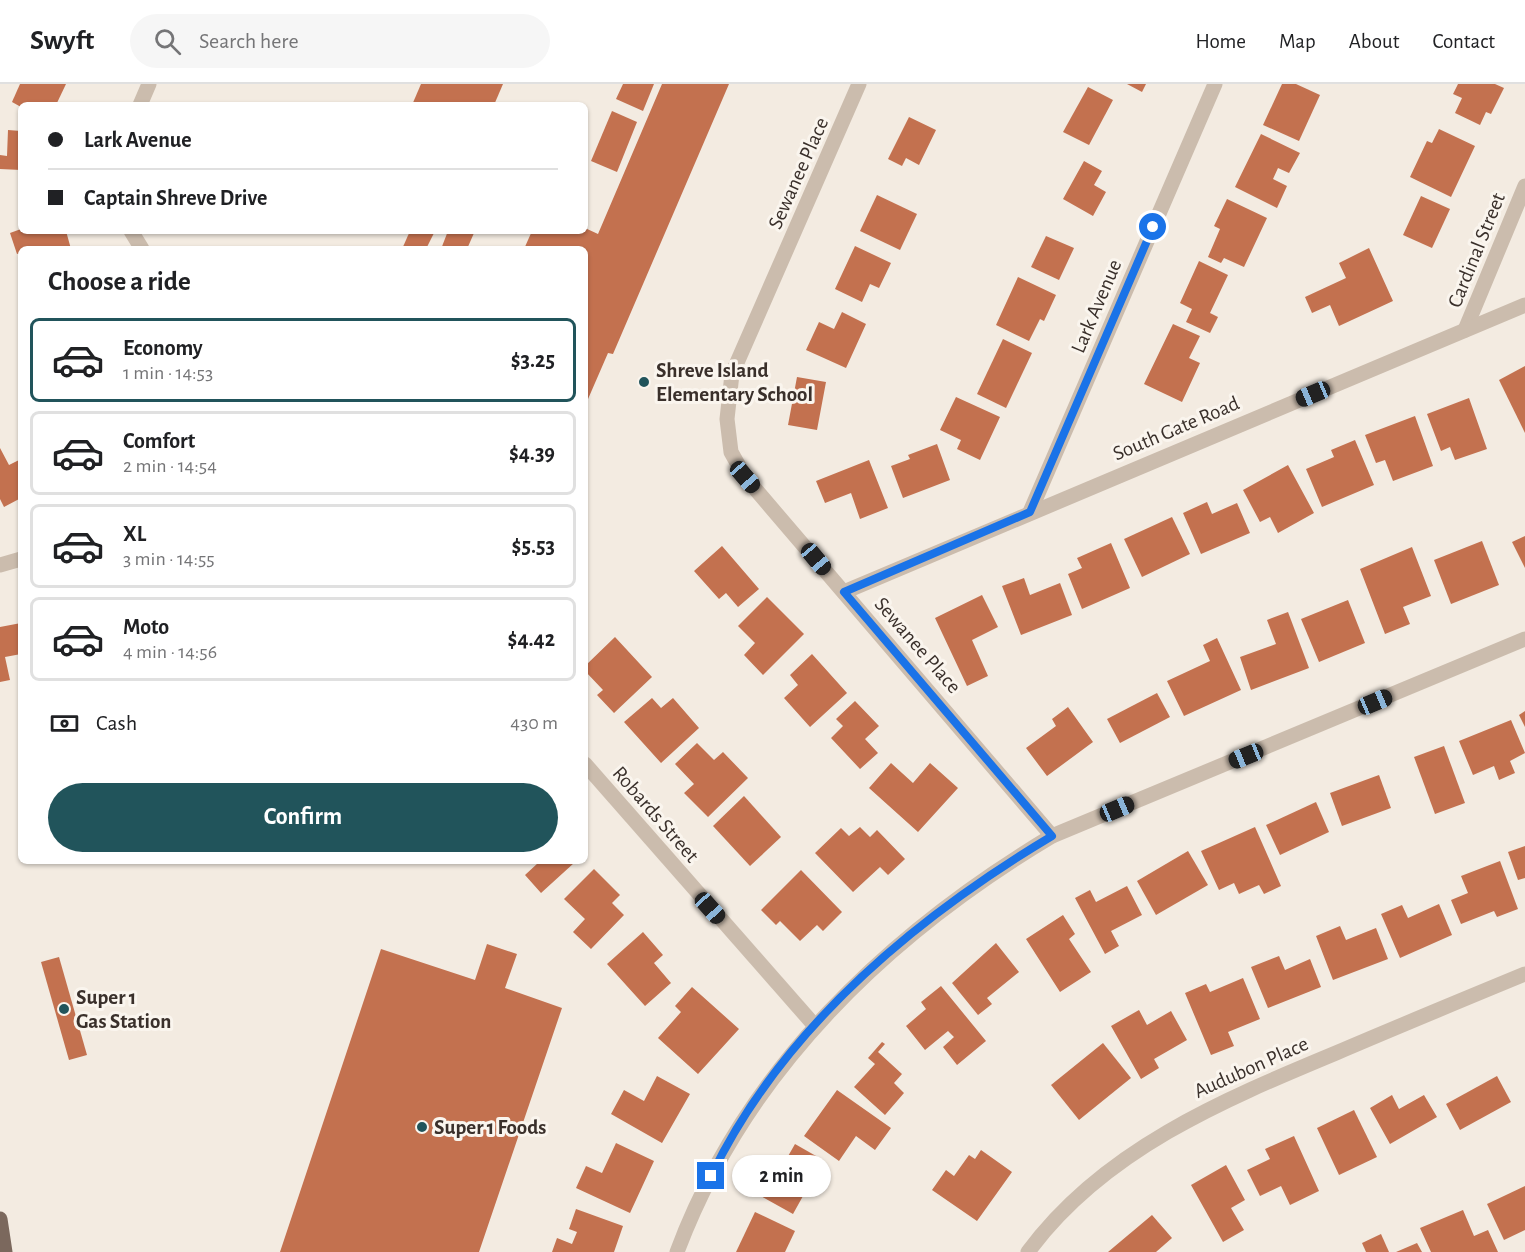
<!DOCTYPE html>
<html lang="en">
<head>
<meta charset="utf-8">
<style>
  :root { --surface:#fff; --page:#f6f6f6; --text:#202124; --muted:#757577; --line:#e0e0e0; --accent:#21545b }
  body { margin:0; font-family:"Alegreya Sans",sans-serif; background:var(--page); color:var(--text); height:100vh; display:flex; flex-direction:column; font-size:22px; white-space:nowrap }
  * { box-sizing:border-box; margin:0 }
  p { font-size:20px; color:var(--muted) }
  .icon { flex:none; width:33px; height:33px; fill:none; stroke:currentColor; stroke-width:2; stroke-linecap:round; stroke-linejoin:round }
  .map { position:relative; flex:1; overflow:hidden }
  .details { position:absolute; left:18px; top:162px; width:570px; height:618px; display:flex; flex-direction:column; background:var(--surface); border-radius:9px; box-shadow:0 2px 4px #0004 }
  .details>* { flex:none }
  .top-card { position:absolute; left:18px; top:18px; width:570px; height:132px; border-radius:9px; box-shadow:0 2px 4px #0004; display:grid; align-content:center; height:132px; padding:0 30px; background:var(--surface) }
  .end { position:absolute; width:27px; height:27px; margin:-14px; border:8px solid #1a73e8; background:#fff; box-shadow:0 0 0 3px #fff }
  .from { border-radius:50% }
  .bubble { position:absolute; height:42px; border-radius:21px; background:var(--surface); box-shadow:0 2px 4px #0004; font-size:20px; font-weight:700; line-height:42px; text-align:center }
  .car { position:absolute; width:18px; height:36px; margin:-18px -9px; border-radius:8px; box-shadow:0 0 4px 2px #0007; background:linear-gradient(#222 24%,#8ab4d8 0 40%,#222 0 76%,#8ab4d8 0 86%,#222 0) }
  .top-card b { display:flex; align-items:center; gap:21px; height:57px; font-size:22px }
  .top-card b+b { border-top:2px solid var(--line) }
  .top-card i { width:15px; height:15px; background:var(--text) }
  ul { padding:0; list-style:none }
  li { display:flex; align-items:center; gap:18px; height:84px; margin:0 12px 9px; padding:0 18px; border:3px solid var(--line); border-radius:9px }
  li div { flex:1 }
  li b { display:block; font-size:22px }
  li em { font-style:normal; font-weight:700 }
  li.active { border-color:var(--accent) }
  li>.icon { width:54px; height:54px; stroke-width:1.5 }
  h2 { padding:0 30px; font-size:27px; line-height:72px }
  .pay { display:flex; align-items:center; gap:15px; height:66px; padding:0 30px; font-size:22px }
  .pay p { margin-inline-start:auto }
  .cta { display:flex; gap:12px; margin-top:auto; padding:12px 30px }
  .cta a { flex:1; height:69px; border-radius:36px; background:var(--accent); color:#fff; font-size:24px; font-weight:700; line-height:69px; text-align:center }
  header { display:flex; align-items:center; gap:36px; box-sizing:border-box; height:84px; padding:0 30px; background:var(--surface); border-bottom:2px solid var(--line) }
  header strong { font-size:28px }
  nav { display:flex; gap:33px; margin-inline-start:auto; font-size:21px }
  .search { width:420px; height:54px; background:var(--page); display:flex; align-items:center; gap:15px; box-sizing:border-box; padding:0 21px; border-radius:33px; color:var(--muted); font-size:22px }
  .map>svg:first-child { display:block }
</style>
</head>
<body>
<header>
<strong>Swyft</strong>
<div class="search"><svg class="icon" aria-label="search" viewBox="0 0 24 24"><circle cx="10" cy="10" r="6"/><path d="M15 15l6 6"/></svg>Search here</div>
<nav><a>Home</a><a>Map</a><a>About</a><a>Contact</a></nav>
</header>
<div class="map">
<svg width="1525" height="1168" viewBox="0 0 1525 1168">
  <rect width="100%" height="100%" fill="#f3ebe1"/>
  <g fill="#c3714f">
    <polygon points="20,0 66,0 56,21 21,23 12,18"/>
    <polygon points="421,0 503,0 494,21 412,21"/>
    <polygon points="623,0 654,0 643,27 616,15"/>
    <polygon points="662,0 729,0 613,270 608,269 585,322 585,165 524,165 532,147 585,147 585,144 598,150"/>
    <polygon points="1127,0 1146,0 1142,8"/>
    <polygon points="1282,0 1296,0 1320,11 1299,57 1263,41"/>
    <polygon points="1458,0 1495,0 1504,4 1491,30 1486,28 1480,41 1455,29 1462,14 1453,10"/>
    <polygon points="1088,3 1113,16 1089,61 1063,48"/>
    <polygon points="612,27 637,38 617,88 591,77"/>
    <polygon points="909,33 936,46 919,81 906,74 902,82 888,75"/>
    <polygon points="1439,45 1475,62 1451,113 1410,93 1427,57 1432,59"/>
    <polygon points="8,46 21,47 21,86 0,85 0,71 7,72"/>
    <polygon points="1261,50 1300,69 1289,89 1278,84 1273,95 1287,102 1277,124 1235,103"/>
    <polygon points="1084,77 1102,87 1094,101 1106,108 1093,132 1063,115"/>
    <polygon points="877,111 917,130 900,166 860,147"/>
    <polygon points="1421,112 1450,125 1432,164 1403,151"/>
    <polygon points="1227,115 1267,134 1244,183 1224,174 1221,179 1208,173 1220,145 1214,142"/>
    <polygon points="21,145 66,147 71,165 38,163 21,165 21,169 17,170 10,149"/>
    <polygon points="410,147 435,147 426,165 402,165"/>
    <polygon points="448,147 474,149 467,165 441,165"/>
    <polygon points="1046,152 1074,164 1059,196 1031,183"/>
    <polygon points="855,162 891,179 879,204 870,200 862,218 835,205"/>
    <polygon points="1369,164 1393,217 1339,242 1330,221 1312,229 1305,213 1346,194 1339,179"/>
    <polygon points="1199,177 1228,191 1210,229 1218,233 1210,249 1186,238 1192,225 1180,219"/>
    <polygon points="1018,193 1056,211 1044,237 1040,235 1029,257 996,241"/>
    <polygon points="842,228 866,240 846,284 806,266 819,238 834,245"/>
    <polygon points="1173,240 1200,252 1189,274 1200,279 1182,318 1144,300"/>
    <polygon points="1003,255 1032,269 1006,324 977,310"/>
    <polygon points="1525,282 1525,349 1499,296"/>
    <polygon points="797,293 826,298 817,346 788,341"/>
    <polygon points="956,313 1000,333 980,376 957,365 961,356 940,346"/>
    <polygon points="1469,314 1487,365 1455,376 1450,363 1441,367 1427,330"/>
    <polygon points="1415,332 1433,382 1393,397 1385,376 1376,379 1365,351"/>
    <polygon points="1355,356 1374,401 1322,423 1306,385 1334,373 1331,366"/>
    <polygon points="937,360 950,396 903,414 891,382 910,375 908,371"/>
    <polygon points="0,364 9,381 21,375 21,414 4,423 0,415"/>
    <polygon points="869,376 888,424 860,435 851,409 825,419 816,397"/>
    <polygon points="1288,381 1314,429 1278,449 1270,433 1260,438 1243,406"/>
    <polygon points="1207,418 1212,430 1237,419 1250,449 1201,470 1183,429"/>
    <polygon points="1172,433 1190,470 1142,493 1124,455"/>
    <polygon points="1525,452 1525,484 1512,458"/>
    <polygon points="1482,457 1499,501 1451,520 1434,476"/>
    <polygon points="1111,459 1130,504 1082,525 1068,490 1082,484 1077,474"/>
    <polygon points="722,462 759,505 738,523 726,509 719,515 694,487"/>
    <polygon points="1412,463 1431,512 1403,523 1410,540 1385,550 1360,485"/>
    <polygon points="1024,494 1030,511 1060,499 1072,531 1021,551 1002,502"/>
    <polygon points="982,511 998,543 972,556 988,592 967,602 935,534"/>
    <polygon points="767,513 804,550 763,591 744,571 755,559 738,542"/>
    <polygon points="1348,516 1365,559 1319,578 1301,535"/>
    <polygon points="1288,528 1309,584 1251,606 1240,573 1276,560 1267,536"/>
    <polygon points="21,539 21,570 5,573 10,596 0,598 0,543"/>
    <polygon points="615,553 652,593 614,629 597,611 603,606 585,587 585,582"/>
    <polygon points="1217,554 1241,606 1184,632 1167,597 1210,577 1203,561"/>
    <polygon points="812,570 847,609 810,643 784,614 798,601 790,591"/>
    <polygon points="1157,609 1170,633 1120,659 1107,635"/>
    <polygon points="652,614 661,624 673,614 699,644 661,679 624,638"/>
    <polygon points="855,617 879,642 865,655 878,669 860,685 831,654 843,642 836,635"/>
    <polygon points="1068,623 1093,658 1047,692 1026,664 1056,642 1052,635"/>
    <polygon points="1525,627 1525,643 1519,631"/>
    <polygon points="1511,636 1525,669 1510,677 1515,689 1499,696 1494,682 1473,691 1459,657"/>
    <polygon points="697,659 714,676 723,668 748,694 708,733 684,709 694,700 675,680"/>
    <polygon points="1444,662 1465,719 1435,730 1414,673"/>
    <polygon points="891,679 913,699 930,679 958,704 918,748 869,704"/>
    <polygon points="1379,691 1391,724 1342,742 1330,709"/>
    <polygon points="744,712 781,753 750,782 713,742"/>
    <polygon points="1316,718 1329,748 1280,771 1266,741"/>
    <polygon points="860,743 870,753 877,746 905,775 888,791 880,783 853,808 815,769 841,744 849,752"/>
    <polygon points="1255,743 1281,802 1264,810 1259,801 1239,810 1234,799 1219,806 1201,767"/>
    <polygon points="1525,762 1525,794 1518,796 1508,768"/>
    <polygon points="1188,767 1208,801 1156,831 1137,797"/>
    <polygon points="536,777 572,777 574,779 541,809 525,791 538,779"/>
    <polygon points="1500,777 1518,825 1497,833 1494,827 1461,840 1451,816 1468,809 1461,792"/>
    <polygon points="594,785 620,811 612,819 624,831 591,865 573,848 585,835 564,815"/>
    <polygon points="801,786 842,828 823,847 817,841 800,857 780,837 776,841 761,826"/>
    <polygon points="1127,802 1142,831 1111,847 1119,862 1105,870 1075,814 1090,806 1096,818"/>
    <polygon points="1439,820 1452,851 1400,874 1381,830 1402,821 1408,834"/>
    <polygon points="1063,831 1075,850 1069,855 1091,888 1060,908 1026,855"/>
    <polygon points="1340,842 1346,856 1376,844 1388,875 1333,896 1316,852"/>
    <polygon points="643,848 663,871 654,879 671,899 645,922 607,880"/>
    <polygon points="996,859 1019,888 987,914 992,920 978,931 952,899"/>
    <polygon points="487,860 517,870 505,904 562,924 479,1168 280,1168 381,865 475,896"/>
    <polygon points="1279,872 1285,886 1310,875 1321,903 1268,924 1251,883"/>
    <polygon points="59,873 87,971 69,976 41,878"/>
    <polygon points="1243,894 1260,935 1228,948 1234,962 1211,971 1185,909 1206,900 1210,908"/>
    <polygon points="941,902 986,957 957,981 943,963 954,953 948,947 925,966 906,942 926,925 921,918"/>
    <polygon points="692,903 739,945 698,990 658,954 681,928 675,922"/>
    <polygon points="1139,926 1147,941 1171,927 1187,956 1154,975 1159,984 1141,995 1111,942"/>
    <polygon points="882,958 885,960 878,968 902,990 894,999 904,1009 885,1031 854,1003 875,980 868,974"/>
    <polygon points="1103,959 1131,994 1079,1036 1051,1001"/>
    <polygon points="657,992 690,1010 662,1059 611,1030 624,1006 644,1017"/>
    <polygon points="1497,992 1511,1018 1460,1046 1446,1020"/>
    <polygon points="837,1006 891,1044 875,1066 856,1052 839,1077 804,1052"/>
    <polygon points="1392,1011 1399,1025 1424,1011 1437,1033 1390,1060 1370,1024"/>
    <polygon points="1354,1026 1377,1073 1339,1091 1317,1044"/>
    <polygon points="1294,1052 1319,1107 1290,1121 1281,1102 1260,1112 1247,1086 1270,1075 1265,1065"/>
    <polygon points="616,1059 654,1077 630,1129 576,1104 586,1082 602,1089"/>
    <polygon points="795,1060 823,1076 793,1130 759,1111 773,1085 779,1088"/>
    <polygon points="981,1066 1012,1088 977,1137 932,1106 946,1086 954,1092 969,1071 975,1075"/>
    <polygon points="1226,1081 1245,1116 1231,1124 1244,1146 1223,1158 1191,1101"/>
    <polygon points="1525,1102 1525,1146 1504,1156 1487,1120"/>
    <polygon points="576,1125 623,1142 614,1168 552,1168 557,1154 572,1160 577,1148 569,1145"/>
    <polygon points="1463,1126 1474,1152 1488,1146 1498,1168 1431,1168 1420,1144"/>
    <polygon points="755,1128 795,1147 785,1168 736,1168"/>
    <polygon points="1152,1131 1172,1154 1156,1168 1108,1168"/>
    <polygon points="1381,1150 1389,1168 1366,1168 1362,1159"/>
    <polygon points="1417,1159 1422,1168 1396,1168"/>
  </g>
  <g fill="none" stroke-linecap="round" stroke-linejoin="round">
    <g stroke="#cbbcad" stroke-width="15">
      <polyline points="859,0 732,290 727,335 731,368 745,393 1052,752"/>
      <polyline points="140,21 149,0"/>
      <polyline points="131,147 142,165"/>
      <polyline points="1465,246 1525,102"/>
      <polyline points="1030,428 1215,0"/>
      <polyline points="0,481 21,475"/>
      <polyline points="844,508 1525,221"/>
      <polyline points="585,680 815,942"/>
      <path d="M677 1168C745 986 888 850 1052 752L1525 555"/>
      <path d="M1028 1168C1103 1066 1223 1016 1336 969 1399 942 1462 916 1525 890"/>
    </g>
    <polyline stroke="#7b685d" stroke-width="15" points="0,1135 5,1168"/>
  </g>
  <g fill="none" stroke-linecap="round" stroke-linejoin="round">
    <path stroke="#1a73e8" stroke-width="8" d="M711 1092C782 945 915 834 1052 752L844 508 1030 428 1153 143"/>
  </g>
  <g fill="#21545b" stroke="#faf5ee" stroke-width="2">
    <circle cx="644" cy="298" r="6"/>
    <circle cx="64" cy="925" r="6"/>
    <circle cx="422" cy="1043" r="6"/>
  </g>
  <g text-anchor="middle" stroke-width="6" stroke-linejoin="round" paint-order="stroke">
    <g font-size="21" fill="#3a302b" stroke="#faf5ee">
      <text transform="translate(798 89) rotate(-66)" y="7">Sewanee Place</text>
      <text transform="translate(1476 166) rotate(-68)" y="7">Cardinal Street</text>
      <text transform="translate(1096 222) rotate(-67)" y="7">Lark Avenue</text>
      <text transform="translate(1176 344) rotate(-23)" y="7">South Gate Road</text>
      <text transform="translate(918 561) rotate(49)" y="7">Sewanee Place</text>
      <text transform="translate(656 730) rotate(49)" y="7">Robards Street</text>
      <text transform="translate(1251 983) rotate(-24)" y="7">Audubon Place</text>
    </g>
    <g font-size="21" font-weight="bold" fill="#3a302b" stroke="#faf5ee" text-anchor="start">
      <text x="656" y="293">Shreve Island<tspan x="656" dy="24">Elementary School</tspan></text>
      <text x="76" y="920">Super 1<tspan x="76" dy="24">Gas Station</tspan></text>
      <text x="434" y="1050">Super 1 Foods</text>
    </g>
  </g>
</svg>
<i class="end from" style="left:1153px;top:143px"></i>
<i class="end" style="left:711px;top:1092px"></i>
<div class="bubble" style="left:732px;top:1071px;width:99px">2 min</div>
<i class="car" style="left:1313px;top:310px;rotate:247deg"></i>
<i class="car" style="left:745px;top:393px;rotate:139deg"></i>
<i class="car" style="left:816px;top:475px;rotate:140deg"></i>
<i class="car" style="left:1375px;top:618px;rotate:67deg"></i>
<i class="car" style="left:1246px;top:672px;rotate:248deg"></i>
<i class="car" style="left:1117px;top:725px;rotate:67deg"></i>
<i class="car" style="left:710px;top:824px;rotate:138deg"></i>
<div class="top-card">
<b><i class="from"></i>Lark Avenue</b>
<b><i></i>Captain Shreve Drive</b>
</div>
<section class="details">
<h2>Choose a ride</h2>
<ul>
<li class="active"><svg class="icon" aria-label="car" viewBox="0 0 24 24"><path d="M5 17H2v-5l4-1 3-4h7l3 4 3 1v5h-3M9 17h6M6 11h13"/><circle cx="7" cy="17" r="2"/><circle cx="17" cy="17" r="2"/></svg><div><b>Economy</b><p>1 min · 14:53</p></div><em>$3.25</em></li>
<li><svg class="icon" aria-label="car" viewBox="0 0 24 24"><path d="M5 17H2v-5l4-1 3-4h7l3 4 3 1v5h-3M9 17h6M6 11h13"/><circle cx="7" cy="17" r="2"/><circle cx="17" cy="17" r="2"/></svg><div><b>Comfort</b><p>2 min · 14:54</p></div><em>$4.39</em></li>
<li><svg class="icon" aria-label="car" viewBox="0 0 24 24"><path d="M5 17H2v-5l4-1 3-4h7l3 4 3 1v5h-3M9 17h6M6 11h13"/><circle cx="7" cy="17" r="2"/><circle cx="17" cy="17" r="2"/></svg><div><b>XL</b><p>3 min · 14:55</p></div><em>$5.53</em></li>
<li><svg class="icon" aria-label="car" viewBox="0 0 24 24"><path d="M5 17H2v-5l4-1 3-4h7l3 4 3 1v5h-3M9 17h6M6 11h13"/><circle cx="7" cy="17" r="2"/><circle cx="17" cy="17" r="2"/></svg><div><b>Moto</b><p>4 min · 14:56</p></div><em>$4.42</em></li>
</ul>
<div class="pay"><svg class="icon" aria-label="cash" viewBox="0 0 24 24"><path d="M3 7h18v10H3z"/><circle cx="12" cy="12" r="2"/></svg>Cash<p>430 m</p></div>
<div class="cta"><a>Confirm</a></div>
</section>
</div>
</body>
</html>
